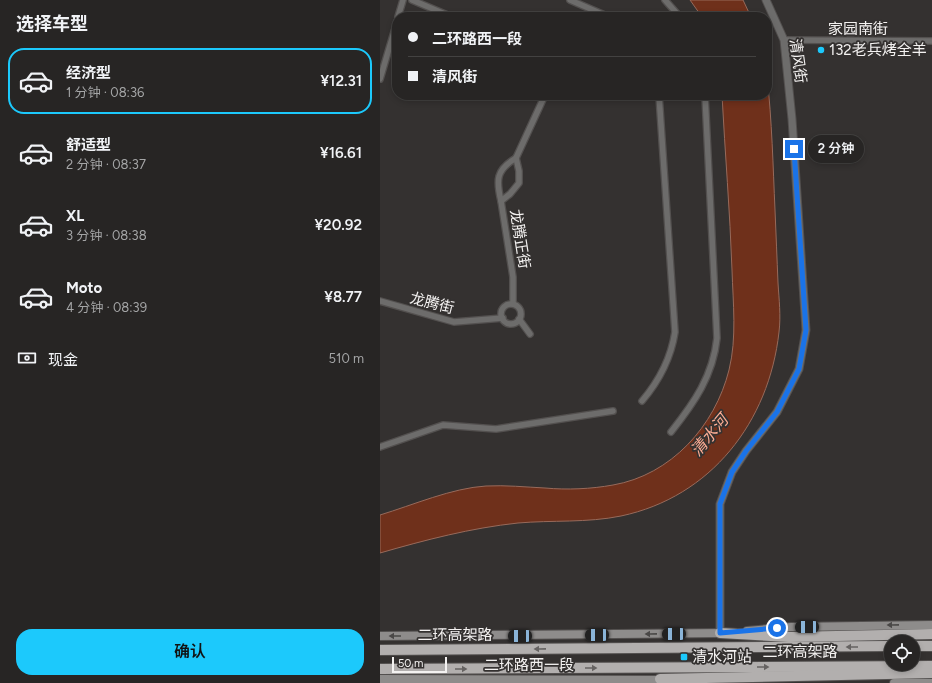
<!DOCTYPE html>
<html lang="zh">
<head>
<meta charset="utf-8">
<style>
  :root { --surface:#272524; --page:#333131; --text:#f1f3f6; --muted:#a4a5a6; --line:#434241; --accent:#1cc9fc }
  body { margin:0; font-family:Figtree,"Noto Sans SC",sans-serif; background:var(--page); color:var(--text); height:100vh; display:flex; flex-direction:column; font-size:15px; white-space:nowrap }
  * { box-sizing:border-box; margin:0 }
  p { font-size:13px; color:var(--muted) }
  .icon { flex:none; width:22px; height:22px; fill:none; stroke:currentColor; stroke-width:2; stroke-linecap:round; stroke-linejoin:round }
  .map { position:relative; flex:1; overflow:hidden }
  .panel { display:flex; flex-direction:column; background:var(--surface); width:380px }
  .panel>* { flex:none }
  .banner { position:absolute; left:12px; top:12px; width:380px; height:88px; border-radius:16px; box-shadow:0 2px 6px #0003,0 0 0 1px var(--line); display:grid; align-content:center; height:88px; padding:0 16px; background:var(--surface) }
  .tools { position:absolute; left:504px; top:635px; display:grid; gap:8px }
  .tools a { display:grid; place-items:center; width:36px; height:36px; border-radius:50%; background:var(--surface); box-shadow:0 2px 6px #0003,0 0 0 1px var(--line); font-size:20px }
  .scale { position:absolute; left:12px; bottom:10px; width:55px; box-sizing:border-box; padding-left:4px; border:2px solid #f4f2f1; border-top:0; font-size:11px; line-height:14px; white-space:nowrap; color:#f4f2f1; -webkit-text-stroke:3px #343130; paint-order:stroke }
  .end { position:absolute; width:18px; height:18px; margin:-9px; border:5px solid #1a73e8; background:#fff; box-shadow:0 0 0 2px #fff }
  .from { border-radius:50% }
  .bubble { position:absolute; height:28px; border-radius:14px; background:var(--surface); box-shadow:0 2px 6px #0003,0 0 0 1px var(--line); font-size:13px; font-weight:600; line-height:28px; text-align:center }
  .car { position:absolute; width:12px; height:24px; margin:-12px -6px; border-radius:5px; box-shadow:0 0 3px 1px #0007; background:linear-gradient(#222 24%,#8ab4d8 0 40%,#222 0 76%,#8ab4d8 0 86%,#222 0) }
  .banner b { display:flex; align-items:center; gap:14px; height:38px; font-size:15px }
  .banner b+b { border-top:1px solid var(--line) }
  .banner i { width:10px; height:10px; background:var(--text) }
  ul { padding:0; list-style:none }
  li { display:flex; align-items:center; gap:12px; height:66px; margin:0 8px 6px; padding:0 8px; border:2px solid transparent; border-radius:16px }
  li div { flex:1 }
  li b { display:block; font-size:15px }
  li em { font-style:normal; font-weight:600 }
  li.selected { border-color:var(--accent) }
  li>.icon { width:36px; height:36px; stroke-width:1.5 }
  h2 { padding:0 16px; font-size:18px; line-height:48px }
  .pay { display:flex; align-items:center; gap:10px; height:44px; padding:0 16px; font-size:15px }
  .pay p { margin-inline-start:auto }
  .primary-button { display:flex; gap:8px; margin-top:auto; padding:8px 16px }
  .primary-button a { flex:1; height:46px; border-radius:16px; background:var(--accent); color:#111; font-size:16px; font-weight:600; line-height:46px; text-align:center }
  main { display:flex; flex:1; min-height:0 }
  .map>svg:first-child { display:block }
</style>
</head>
<body>
<main>
<section class="panel">
<h2>选择车型</h2>
<ul>
<li class="selected"><svg class="icon" aria-label="car" viewBox="0 0 24 24"><path d="M5 17H2v-5l4-1 3-4h7l3 4 3 1v5h-3M9 17h6M6 11h13"/><circle cx="7" cy="17" r="2"/><circle cx="17" cy="17" r="2"/></svg><div><b>经济型</b><p>1 分钟 · 08:36</p></div><em>¥12.31</em></li>
<li><svg class="icon" aria-label="car" viewBox="0 0 24 24"><path d="M5 17H2v-5l4-1 3-4h7l3 4 3 1v5h-3M9 17h6M6 11h13"/><circle cx="7" cy="17" r="2"/><circle cx="17" cy="17" r="2"/></svg><div><b>舒适型</b><p>2 分钟 · 08:37</p></div><em>¥16.61</em></li>
<li><svg class="icon" aria-label="car" viewBox="0 0 24 24"><path d="M5 17H2v-5l4-1 3-4h7l3 4 3 1v5h-3M9 17h6M6 11h13"/><circle cx="7" cy="17" r="2"/><circle cx="17" cy="17" r="2"/></svg><div><b>XL</b><p>3 分钟 · 08:38</p></div><em>¥20.92</em></li>
<li><svg class="icon" aria-label="car" viewBox="0 0 24 24"><path d="M5 17H2v-5l4-1 3-4h7l3 4 3 1v5h-3M9 17h6M6 11h13"/><circle cx="7" cy="17" r="2"/><circle cx="17" cy="17" r="2"/></svg><div><b>Moto</b><p>4 分钟 · 08:39</p></div><em>¥8.77</em></li>
</ul>
<div class="pay"><svg class="icon" aria-label="cash" viewBox="0 0 24 24"><path d="M3 7h18v10H3z"/><circle cx="12" cy="12" r="2"/></svg>现金<p>510 m</p></div>
<div class="primary-button"><a>确认</a></div>
</section>
<div class="map">
<svg width="552" height="683" viewBox="0 0 552 683">
  <rect width="100%" height="100%" fill="#343130"/>
  <g fill="#6f301b" stroke="#976a5b">
    <polygon points="310,0 363,0 371,17 322,17"/>
    <path d="M387 76C392 121 393 166 395 210 396 234 397 258 398 283 399 299 401 316 399 332 389 422 331 497 241 516 207 523 172 520 138 523 91 528 45 540 0 553V515C33 505 72 488 106 486 126 485 145 487 165 488 187 490 211 489 233 485 291 475 335 426 349 370 357 338 353 303 352 270 350 212 345 153 342 95H387Z"/>
  </g>
  <g fill="none" stroke-linecap="round" stroke-linejoin="round">
    <defs>
      <g id="minor">
        <polyline points="32,0 72,17"/>
        <polyline points="190,0 229,17"/>
        <polyline points="285,0 300,17"/>
        <polyline points="18,17 23,0"/>
        <polyline points="404,40 552,41"/>
        <polyline points="0,79 17,22"/>
        <path d="M121 201C116 180 116 170 136 158"/>
        <polyline points="0,301 74,322 123,318"/>
        <polyline points="133,304 133,277 121,201 130,194 139,183 139,171 136,158 165,95"/>
        <circle cx="131" cy="314" r="10"/>
        <polyline points="139,319 150,334"/>
        <path d="M262 401C279 381 291 358 295 332L279 95"/>
        <path d="M291 432C314 403 333 376 337 338L325 95"/>
        <polyline points="0,447 63,425 116,429 233,411"/>
      </g>
      <polyline id="tertiary" points="340,633 340,504 352,472 366,451 397,412 419,369 426,330 412,119 404,40 386,0"/>
      <g id="secondary">
        <polyline points="367,631 411,627 552,625"/>
        <polyline points="0,636 345,633"/>
        <polyline points="0,679 285,680"/>
        <polyline points="514,683 552,683"/>
      </g>
      <g id="trunk">
        <polyline points="340,633 409,637 552,634"/>
        <polyline points="533,646 552,646"/>
        <polyline points="0,650 511,646"/>
        <polyline points="0,669 552,666"/>
        <polyline points="280,679 552,673"/>
      </g>
    </defs>
    <use href="#minor" stroke="#53504f" stroke-width="8"/>
    <use href="#tertiary" stroke="#53504f" stroke-width="9"/>
    <use href="#secondary" stroke="#53504f" stroke-width="10"/>
    <use href="#trunk" stroke="#53504f" stroke-width="12"/>
    <use href="#minor" stroke="#6d6c6b" stroke-width="5.5"/>
    <use href="#tertiary" stroke="#6d6c6b" stroke-width="7"/>
    <use href="#secondary" stroke="#8e8c8b" stroke-width="8"/>
    <use href="#trunk" stroke="#b2afae" stroke-width="10"/>
  </g>
  <defs><path id="oneway-solid" d="M-6-.8H1V-3.2L6.5 0L1 3.2V.8H-6Z"/></defs>
  <g fill="#4a4847">
    <use href="#oneway-solid" transform="translate(513 625) rotate(179)"/>
    <use href="#oneway-solid" transform="translate(271 634) rotate(179)"/>
    <use href="#oneway-solid" transform="translate(15 636) rotate(180)"/>
  </g>
  <g fill="#666362">
    <use href="#oneway-solid" transform="translate(472 647) rotate(180)"/>
    <use href="#oneway-solid" transform="translate(160 649) rotate(179)"/>
    <use href="#oneway-solid" transform="translate(383 667)"/>
    <use href="#oneway-solid" transform="translate(211 668)"/>
    <use href="#oneway-solid" transform="translate(81 669)"/>
  </g>
  <g fill="none" stroke-linecap="round" stroke-linejoin="round">
    <polyline stroke="#1a73e8" stroke-width="5" points="397,628 340,633 340,504 352,472 366,451 397,412 419,369 426,330 414,149"/>
  </g>
  <g fill="#1cc9fc" stroke="#343130" stroke-width="1.5">
    <circle cx="441" cy="50" r="4"/>
    <rect x="300" y="653" width="8" height="8" rx="2"/>
  </g>
  <g text-anchor="middle" stroke-width="3.5" stroke-linejoin="round" paint-order="stroke">
    <g font-size="15" fill="#f4f2f1" stroke="#343130">
      <text x="478" y="34">家园南街</text>
      <text transform="translate(418 61) rotate(82)" y="5">清风街</text>
      <text transform="translate(140 239) rotate(81)" y="5">龙腾正街</text>
      <text transform="translate(52 303) rotate(14)" y="5">龙腾街</text>
      <text x="75" y="640">二环高架路</text>
      <text x="420" y="657">二环高架路</text>
      <text x="149" y="670">二环路西一段</text>
    </g>
    <g font-size="15" fill="#f4f2f1" stroke="#343130" text-anchor="start">
      <text x="449" y="55">132老兵烤全羊</text>
      <text x="312" y="662">清水河站</text>
    </g>
    <g font-size="16" font-style="italic" fill="#fdad94" stroke="#343130">
      <text transform="translate(329 435) rotate(-50)" y="6">清水河</text>
    </g>
  </g>
</svg>
<div class="tools">
<a><svg class="icon" aria-label="locate" viewBox="0 0 24 24"><circle cx="12" cy="12" r="6"/><path d="M12 2v4M12 18v4M2 12h4M18 12h4"/></svg></a>
</div>
<div class="scale">50 m</div>
<i class="end from" style="left:397px;top:628px"></i>
<i class="end" style="left:414px;top:149px"></i>
<div class="bubble" style="left:428px;top:135px;width:56px">2 分钟</div>
<i class="car" style="left:427px;top:627px;rotate:269deg"></i>
<i class="car" style="left:294px;top:634px;rotate:269deg"></i>
<i class="car" style="left:217px;top:635px;rotate:269deg"></i>
<i class="car" style="left:140px;top:636px;rotate:270deg"></i>
<div class="banner">
<b><i class="from"></i>二环路西一段</b>
<b><i></i>清风街</b>
</div>
</div>
</main>
</body>
</html>
